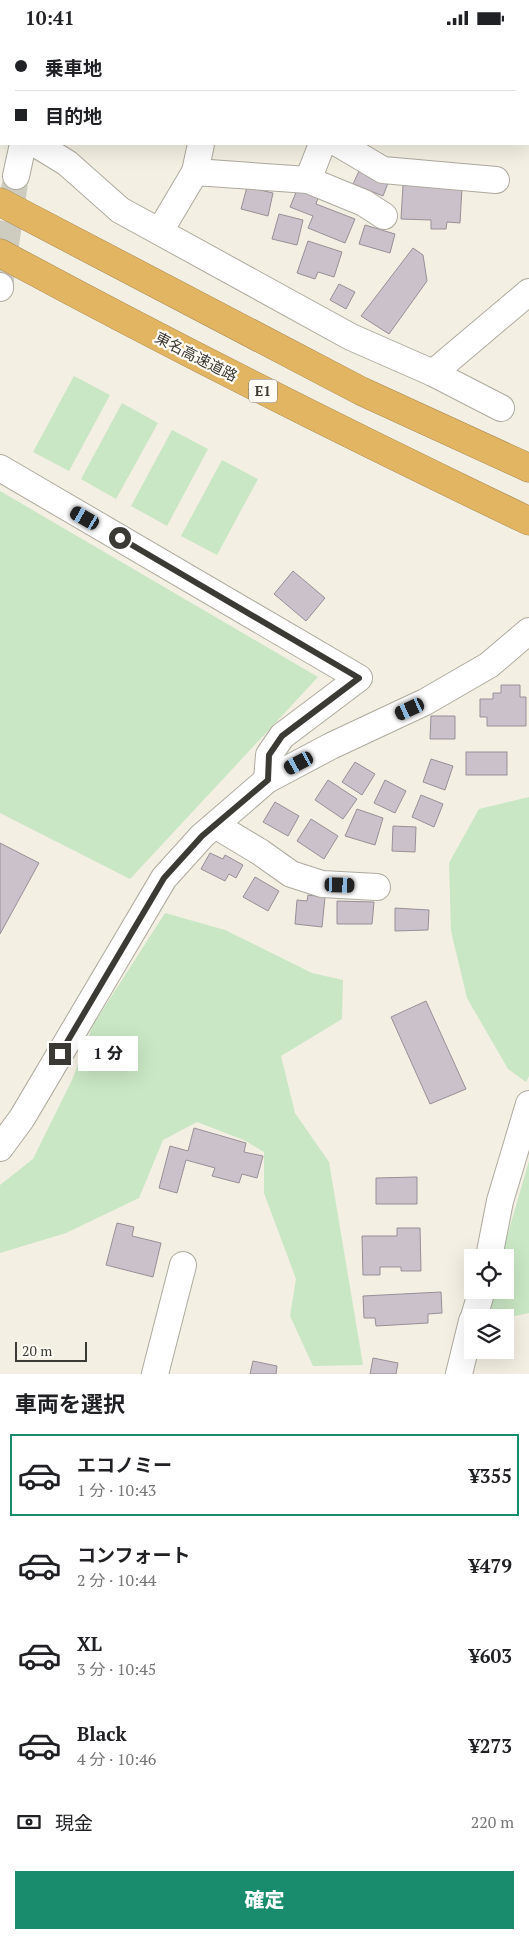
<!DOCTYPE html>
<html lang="ja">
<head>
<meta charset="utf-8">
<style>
  :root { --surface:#fff; --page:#f6f6f6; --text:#202124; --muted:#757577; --line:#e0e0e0; --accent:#188c6d }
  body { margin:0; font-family:"PT Serif","Noto Sans JP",serif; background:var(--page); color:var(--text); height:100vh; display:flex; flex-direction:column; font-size:19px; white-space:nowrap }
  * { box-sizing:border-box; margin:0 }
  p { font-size:16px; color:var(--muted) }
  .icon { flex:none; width:28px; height:28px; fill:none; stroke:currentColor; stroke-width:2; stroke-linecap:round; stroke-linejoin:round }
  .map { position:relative; height:1339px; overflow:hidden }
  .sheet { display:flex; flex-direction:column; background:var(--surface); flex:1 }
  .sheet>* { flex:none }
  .guide { position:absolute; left:0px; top:0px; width:530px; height:110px; box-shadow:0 5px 20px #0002; display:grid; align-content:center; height:110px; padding:0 15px; background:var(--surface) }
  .buttons { position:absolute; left:464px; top:1214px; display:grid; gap:10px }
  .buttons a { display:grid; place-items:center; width:50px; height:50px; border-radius:0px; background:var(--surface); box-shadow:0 5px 20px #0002; font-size:25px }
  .scale { position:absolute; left:15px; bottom:12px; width:72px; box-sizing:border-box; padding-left:5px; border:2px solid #3c3a35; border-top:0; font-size:14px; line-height:18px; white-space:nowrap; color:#3c3a35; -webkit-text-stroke:4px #fffcf5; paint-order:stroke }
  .end { position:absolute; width:22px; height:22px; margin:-11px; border:6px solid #3c3a35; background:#fff; box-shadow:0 0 0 2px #fff }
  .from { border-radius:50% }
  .bubble { position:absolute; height:35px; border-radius:0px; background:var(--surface); box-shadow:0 5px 20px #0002; font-size:16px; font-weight:800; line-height:35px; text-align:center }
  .car { position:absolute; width:15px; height:30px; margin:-15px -8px; border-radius:6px; box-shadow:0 0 4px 1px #0007; background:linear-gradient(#222 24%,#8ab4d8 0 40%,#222 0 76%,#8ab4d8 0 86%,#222 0) }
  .guide b { display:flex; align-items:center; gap:18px; height:48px; font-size:19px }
  .guide b+b { border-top:1px solid var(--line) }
  .guide i { width:12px; height:12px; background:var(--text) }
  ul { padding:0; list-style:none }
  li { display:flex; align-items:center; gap:15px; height:82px; margin:0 10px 8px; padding:0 5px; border:2px solid transparent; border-radius:0px }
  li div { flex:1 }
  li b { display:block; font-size:19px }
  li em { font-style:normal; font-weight:800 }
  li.active { border-color:var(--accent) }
  li>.icon { width:45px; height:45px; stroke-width:1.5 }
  h2 { padding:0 15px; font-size:22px; line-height:60px }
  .pay { display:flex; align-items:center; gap:12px; height:55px; padding:0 15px; font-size:19px }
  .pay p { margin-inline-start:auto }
  .cta { display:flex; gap:10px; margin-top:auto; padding:10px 15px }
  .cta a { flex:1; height:58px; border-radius:0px; background:var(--accent); color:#fff; font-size:20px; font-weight:800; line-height:58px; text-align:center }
  .status { display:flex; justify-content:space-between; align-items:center; height:35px; padding:0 25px; background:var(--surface); direction:ltr }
  .status svg { height:14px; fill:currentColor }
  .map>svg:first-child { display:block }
</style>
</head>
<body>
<div class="status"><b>10:41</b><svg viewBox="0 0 49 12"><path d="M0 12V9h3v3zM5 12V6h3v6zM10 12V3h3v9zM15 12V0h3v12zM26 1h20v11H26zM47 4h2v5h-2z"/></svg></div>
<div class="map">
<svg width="529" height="1339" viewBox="0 0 529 1339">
  <rect width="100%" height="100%" fill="#f3efe2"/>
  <g fill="#c9e7c4">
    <polygon points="74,341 110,360 69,436 33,417"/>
    <polygon points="122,368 158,388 116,464 81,444"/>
    <polygon points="172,395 208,414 167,491 131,471"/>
    <polygon points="222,425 258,444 217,520 181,501"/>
    <polygon points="0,456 318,642 130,844 0,778"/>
    <polygon points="529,762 529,1041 526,1047 508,1034 467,963 451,896 449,828 479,774"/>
    <polygon points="165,878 225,895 312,938 343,945 342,984 281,1021 295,1078 329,1127 363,1330 313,1331 290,1281 296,1244 264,1158 264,1117 244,1105 197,1087 163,1105 139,1163 66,1198 0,1218 0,1150 33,1124 72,1045 93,990"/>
    <polygon points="529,1126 529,1278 505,1283 483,1282 491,1255 505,1255 505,1222 501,1222"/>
  </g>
  <g fill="#cac1ca" stroke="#988f98">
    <polygon points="359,136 388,148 383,161 353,149"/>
    <polygon points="403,150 462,153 460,188 447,187 446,194 431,194 431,185 401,184"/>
    <polygon points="247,152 273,158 268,181 241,174"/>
    <polygon points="297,155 318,163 316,169 355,184 345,208 308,193 313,181 290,172"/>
    <polygon points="279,179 303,185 297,210 272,204"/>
    <polygon points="365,190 395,199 390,218 359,209"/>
    <polygon points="308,206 342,217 334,242 318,237 315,244 297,238"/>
    <polygon points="413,213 423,220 427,246 389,299 361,281"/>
    <polygon points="339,249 355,257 346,274 330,265"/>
    <polygon points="293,536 325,563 306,586 274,559"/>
    <polygon points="501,650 520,650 520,662 526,662 526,691 487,691 487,682 480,682 480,664 493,664 493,658 501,658"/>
    <polygon points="431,681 455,681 455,704 430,704"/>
    <rect x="466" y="717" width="41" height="23"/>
    <polygon points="431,724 453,731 445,755 423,747"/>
    <polygon points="355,727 375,739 362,760 342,747"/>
    <polygon points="328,745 357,764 343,784 315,765"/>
    <polygon points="385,745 406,756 395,778 374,768"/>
    <polygon points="421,760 443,769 434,792 412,782"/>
    <polygon points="275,767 299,781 288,801 263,787"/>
    <polygon points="357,774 383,783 375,810 345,801"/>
    <polygon points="311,784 338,801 324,824 297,806"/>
    <polygon points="393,791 416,792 415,817 392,816"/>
    <polygon points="0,808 39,828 0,899"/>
    <polygon points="210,818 223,824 225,820 243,830 236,843 229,839 225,846 201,834"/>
    <polygon points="255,842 279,856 268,876 243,862"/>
    <polygon points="308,860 325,862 322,892 295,889 297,865 307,866"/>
    <polygon points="337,866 374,867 372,889 337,889"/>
    <polygon points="395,873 429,875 428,895 395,896"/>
    <polygon points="426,966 466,1054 430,1069 391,982"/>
    <polygon points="194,1093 246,1108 244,1117 263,1121 257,1143 242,1139 239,1148 212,1141 215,1133 186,1125 177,1158 159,1153 170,1111 188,1116"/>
    <polygon points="417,1142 417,1169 376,1169 376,1143"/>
    <polygon points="117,1188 134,1192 132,1201 161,1208 153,1242 106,1230"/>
    <polygon points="397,1193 420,1193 421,1236 401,1236 401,1232 380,1232 380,1240 363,1240 362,1201 397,1201"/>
    <polygon points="441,1257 442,1278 428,1279 428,1288 376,1291 375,1283 364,1283 363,1261"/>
    <polygon points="373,1323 398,1328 396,1339 370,1339"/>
    <polygon points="253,1326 277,1331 276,1339 250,1339"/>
  </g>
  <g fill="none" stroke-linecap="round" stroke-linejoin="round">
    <polyline stroke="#cecbbf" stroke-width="26" stroke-dasharray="26 13" stroke-linecap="butt" points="0,251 16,141"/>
    <defs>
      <g id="minor">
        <polyline points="205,0 205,1"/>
        <polyline points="0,94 1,95"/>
        <polyline points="36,109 67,128 120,175 351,302 433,338 501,373"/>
        <polyline points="339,109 383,135 496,145"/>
        <polyline points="195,137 201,109"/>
        <polyline points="16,141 23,109"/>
        <polyline points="308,145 364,168 384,181"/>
        <polyline points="160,196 195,137 308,145 322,109"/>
        <polyline points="0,253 0,251"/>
        <polyline points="433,338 529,257"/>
        <polyline points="0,433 359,643 282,701 269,720 267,745"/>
        <polyline points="215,790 260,817 291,839 322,849 377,852"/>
        <polyline points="0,1113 22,1083 164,843 202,801 267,745 331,711 425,667 489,630 529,596"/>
        <polyline points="489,1222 500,1166 529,1069"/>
        <polyline points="474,1282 482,1255"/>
        <polyline points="155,1339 183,1230"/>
        <polyline points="459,1339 472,1286"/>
      </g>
      <g id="highway">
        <polyline points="0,167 361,356 529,433"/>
        <path d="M0 218C174 312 351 401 529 486"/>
      </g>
    </defs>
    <use href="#minor" stroke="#aeaa9e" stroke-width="28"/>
    <use href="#highway" stroke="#a88a53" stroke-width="29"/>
    <use href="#minor" stroke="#fff" stroke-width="26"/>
    <use href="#highway" stroke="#e2b563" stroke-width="28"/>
  </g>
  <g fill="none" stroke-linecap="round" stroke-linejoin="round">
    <polyline stroke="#3c3a35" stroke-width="6" points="60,1019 164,843 202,801 268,745 269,720 282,701 359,643 120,503"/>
  </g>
  <g text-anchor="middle" stroke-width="4.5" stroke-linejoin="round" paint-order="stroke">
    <rect fill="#fffcf5" stroke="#76746f" stroke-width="1" x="249" y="344.5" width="28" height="23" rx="4"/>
    <g font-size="14" font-weight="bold" fill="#3c3a35">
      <text x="263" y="361">E1</text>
    </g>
    <g font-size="15" fill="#3c3a35" stroke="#fffcf5">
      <text transform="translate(196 322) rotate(27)" y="5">東名高速道路</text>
    </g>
  </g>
</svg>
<div class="buttons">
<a><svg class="icon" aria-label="locate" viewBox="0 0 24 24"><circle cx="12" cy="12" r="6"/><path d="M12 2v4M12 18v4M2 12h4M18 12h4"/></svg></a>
<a><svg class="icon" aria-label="layers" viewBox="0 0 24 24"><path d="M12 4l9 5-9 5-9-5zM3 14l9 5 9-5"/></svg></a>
</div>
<div class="scale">20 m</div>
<i class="end from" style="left:120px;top:503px"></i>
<i class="end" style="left:60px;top:1019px"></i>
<div class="bubble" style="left:78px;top:1001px;width:60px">1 分</div>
<i class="car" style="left:85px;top:483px;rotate:300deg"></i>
<i class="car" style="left:410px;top:674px;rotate:245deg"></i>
<i class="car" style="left:299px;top:728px;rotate:242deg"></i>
<i class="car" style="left:340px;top:850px;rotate:92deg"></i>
<div class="guide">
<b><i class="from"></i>乗車地</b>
<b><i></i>目的地</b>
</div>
</div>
<section class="sheet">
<h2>車両を選択</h2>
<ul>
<li class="active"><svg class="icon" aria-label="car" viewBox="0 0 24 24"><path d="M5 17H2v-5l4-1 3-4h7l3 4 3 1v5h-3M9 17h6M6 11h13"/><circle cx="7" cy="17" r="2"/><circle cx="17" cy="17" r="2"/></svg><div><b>エコノミー</b><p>1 分 · 10:43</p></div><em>¥355</em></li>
<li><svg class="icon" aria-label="car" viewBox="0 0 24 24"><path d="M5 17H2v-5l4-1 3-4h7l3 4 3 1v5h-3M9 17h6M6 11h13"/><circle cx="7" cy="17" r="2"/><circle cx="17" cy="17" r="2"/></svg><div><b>コンフォート</b><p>2 分 · 10:44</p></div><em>¥479</em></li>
<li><svg class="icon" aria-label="car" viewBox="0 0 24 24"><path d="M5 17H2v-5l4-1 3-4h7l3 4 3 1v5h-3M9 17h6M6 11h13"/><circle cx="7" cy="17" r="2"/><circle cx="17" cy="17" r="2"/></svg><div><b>XL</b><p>3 分 · 10:45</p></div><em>¥603</em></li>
<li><svg class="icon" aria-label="car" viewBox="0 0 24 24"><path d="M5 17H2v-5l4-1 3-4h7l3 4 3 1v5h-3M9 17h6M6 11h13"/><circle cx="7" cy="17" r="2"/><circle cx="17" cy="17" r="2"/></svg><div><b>Black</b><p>4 分 · 10:46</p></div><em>¥273</em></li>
</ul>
<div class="pay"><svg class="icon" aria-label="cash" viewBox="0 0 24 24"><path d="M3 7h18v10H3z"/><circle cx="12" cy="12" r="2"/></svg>現金<p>220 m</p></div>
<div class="cta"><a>確定</a></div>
</section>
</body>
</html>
